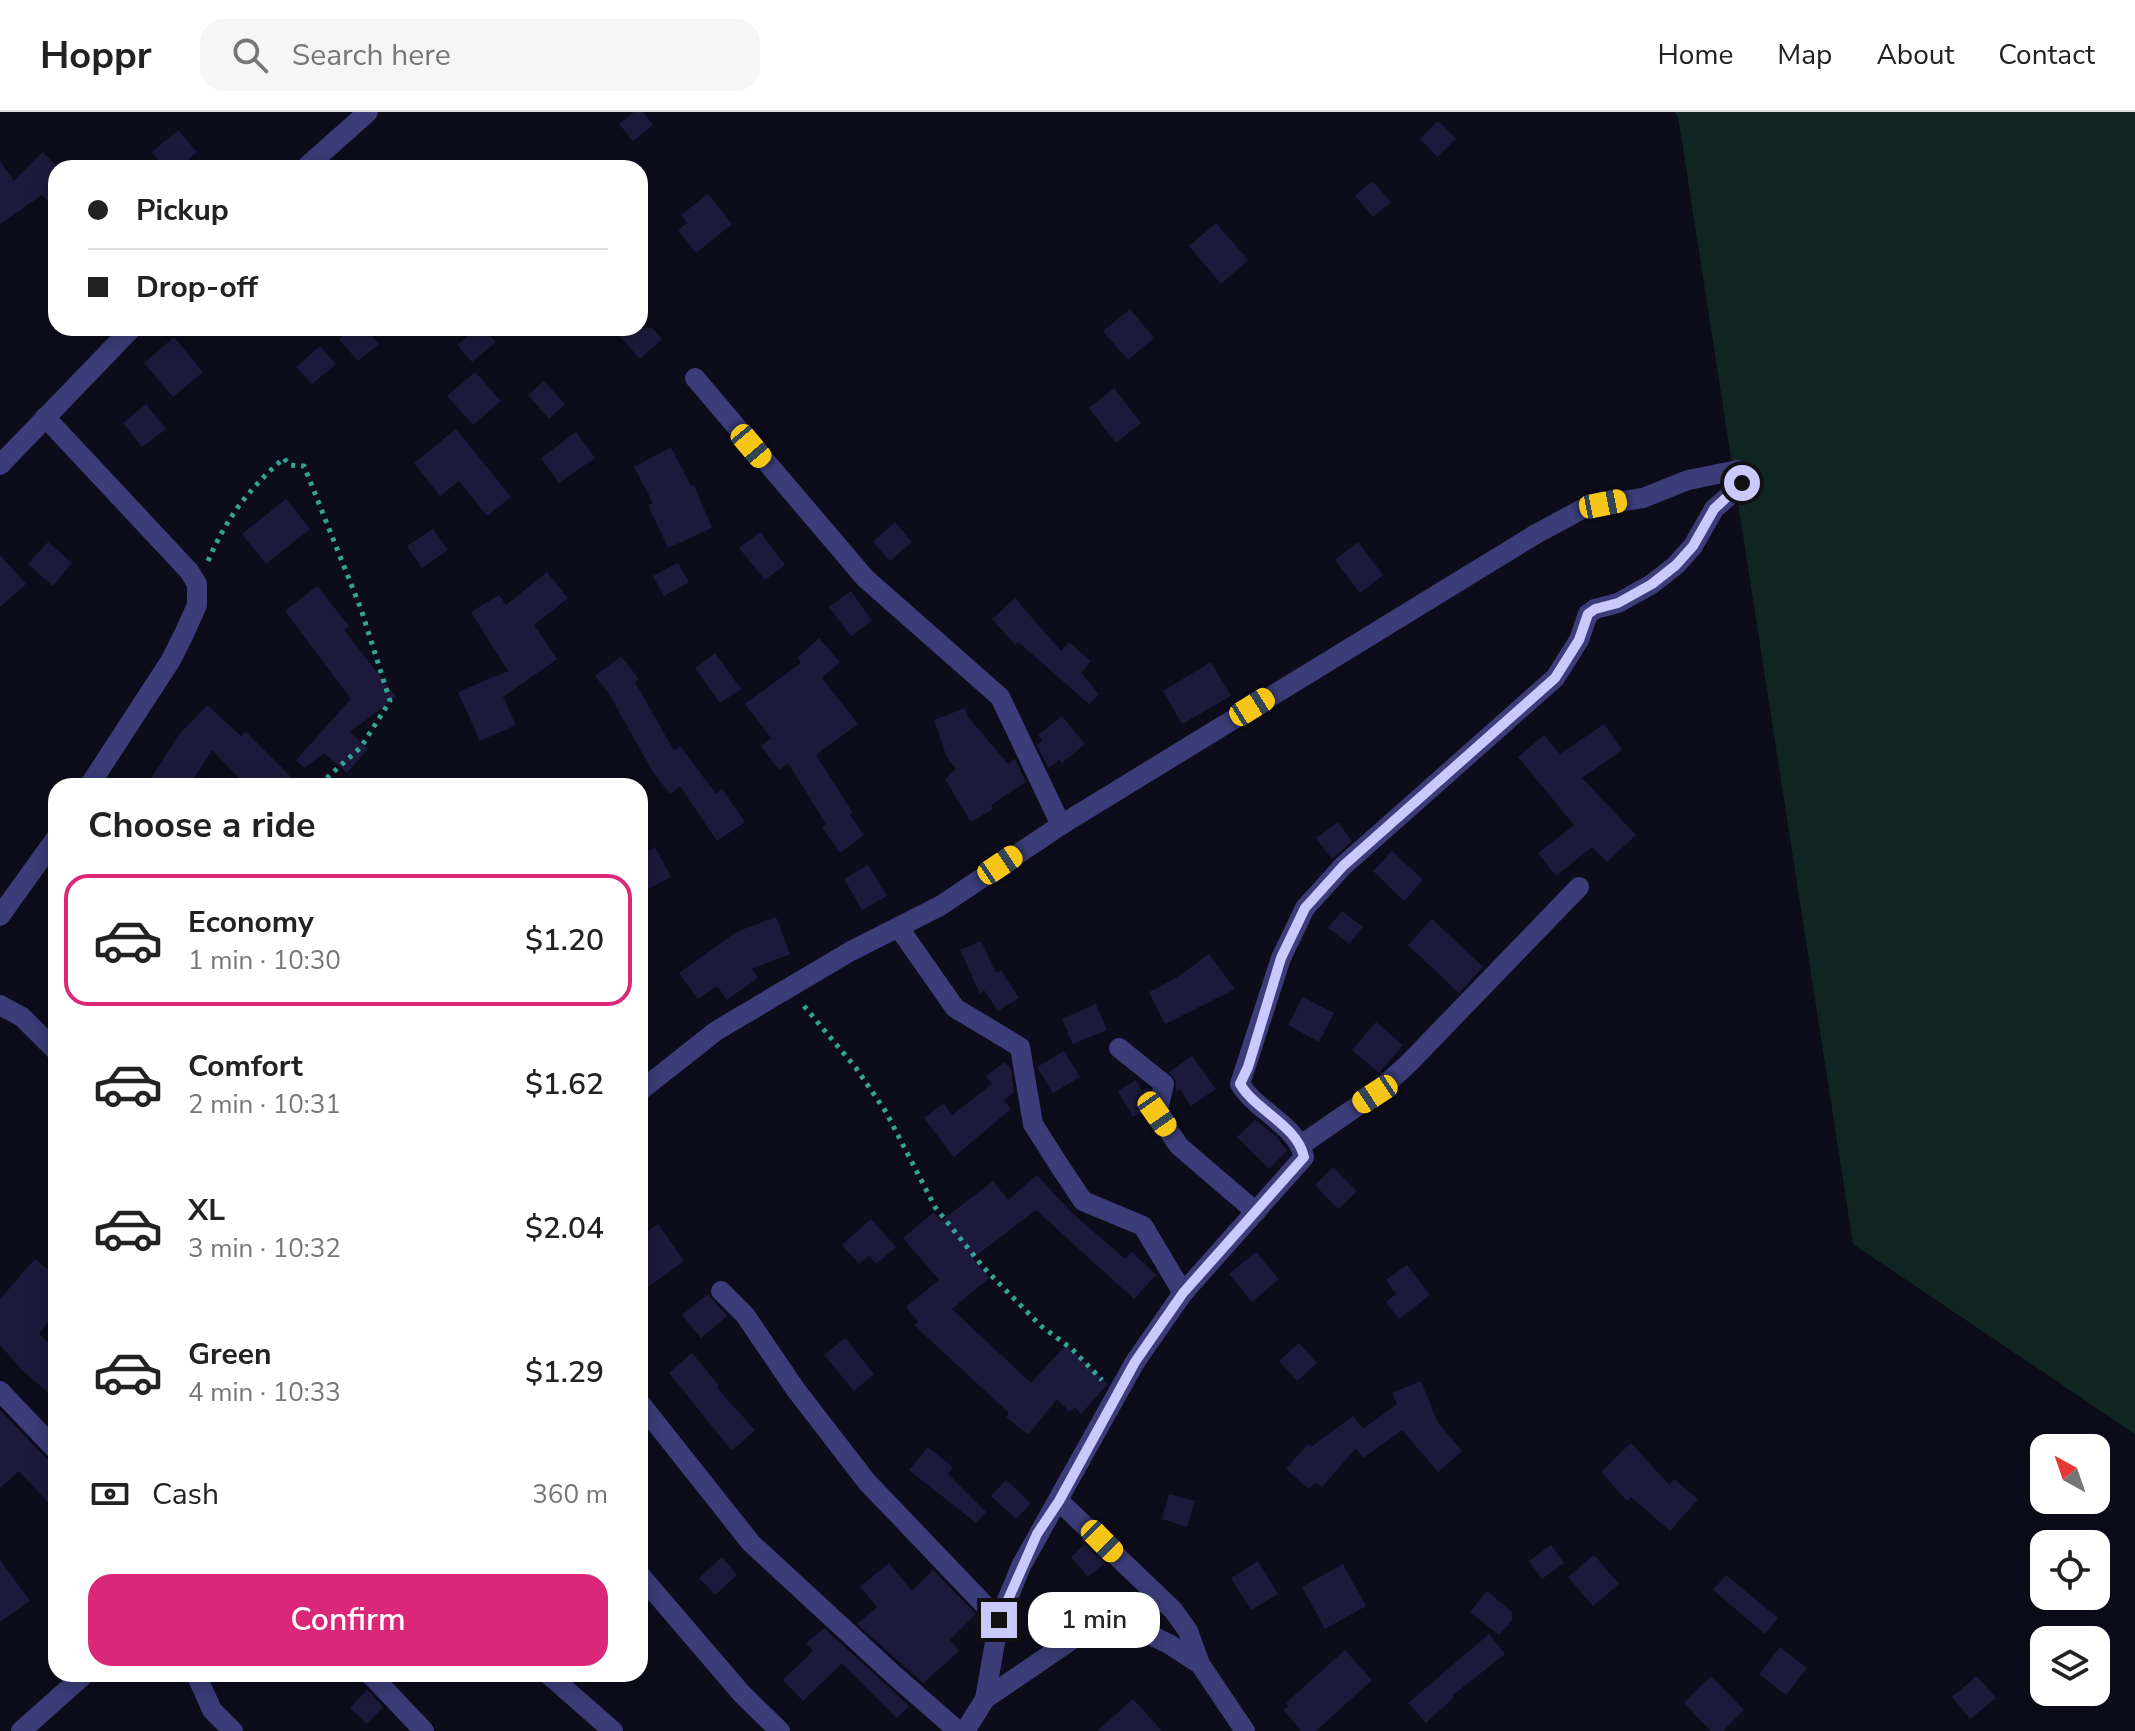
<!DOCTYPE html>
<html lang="en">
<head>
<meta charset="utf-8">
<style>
  :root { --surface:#fff; --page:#f6f6f6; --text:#222; --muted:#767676; --line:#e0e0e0; --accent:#db2777 }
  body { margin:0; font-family:"Nunito Sans",sans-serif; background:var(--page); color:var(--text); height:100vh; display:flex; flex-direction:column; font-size:30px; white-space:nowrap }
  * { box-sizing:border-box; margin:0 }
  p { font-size:26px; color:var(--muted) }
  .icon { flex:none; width:44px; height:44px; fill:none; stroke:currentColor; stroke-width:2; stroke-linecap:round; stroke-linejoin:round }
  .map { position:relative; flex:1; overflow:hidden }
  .side { position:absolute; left:48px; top:666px; width:600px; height:904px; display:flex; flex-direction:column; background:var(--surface); border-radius:24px; box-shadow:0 4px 20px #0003 }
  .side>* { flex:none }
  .banner { position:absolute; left:48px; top:48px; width:600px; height:176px; border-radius:24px; box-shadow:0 4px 20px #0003; display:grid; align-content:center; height:176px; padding:0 40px; background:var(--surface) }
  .needle { width:52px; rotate:320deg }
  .fabs { position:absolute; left:2030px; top:1322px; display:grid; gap:16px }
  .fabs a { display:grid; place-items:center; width:80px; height:80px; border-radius:16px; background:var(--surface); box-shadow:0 4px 20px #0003; font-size:40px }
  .end { position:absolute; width:36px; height:36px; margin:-18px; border:10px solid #cac9fc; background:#111; box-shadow:0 0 0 4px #111 }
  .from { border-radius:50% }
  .bubble { position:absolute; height:56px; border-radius:24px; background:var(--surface); box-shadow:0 4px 20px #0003; font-size:26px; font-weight:600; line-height:56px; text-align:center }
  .car { position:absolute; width:24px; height:48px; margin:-24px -12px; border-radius:10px; box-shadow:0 0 6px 2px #0007; background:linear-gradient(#f5c518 24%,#345 0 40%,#f5c518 0 76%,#345 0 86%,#f5c518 0) }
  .banner b { display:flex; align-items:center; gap:28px; height:76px; font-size:30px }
  .banner b+b { border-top:2px solid var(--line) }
  .banner i { width:20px; height:20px; background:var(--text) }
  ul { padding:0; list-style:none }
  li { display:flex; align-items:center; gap:24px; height:132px; margin:0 16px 12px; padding:0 24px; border:4px solid transparent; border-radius:24px }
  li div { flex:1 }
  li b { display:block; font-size:30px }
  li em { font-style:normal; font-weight:600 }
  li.active { border-color:var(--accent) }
  li>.icon { width:72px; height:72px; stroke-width:1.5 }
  h2 { padding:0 40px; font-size:36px; line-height:96px }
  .pay { display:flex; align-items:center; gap:20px; height:88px; padding:0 40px; font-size:30px }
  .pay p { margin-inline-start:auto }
  .cta { display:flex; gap:16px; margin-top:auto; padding:16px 40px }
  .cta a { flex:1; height:92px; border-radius:24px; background:var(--accent); color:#fff; font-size:32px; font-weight:600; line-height:92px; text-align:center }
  header { display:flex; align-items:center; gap:48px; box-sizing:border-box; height:112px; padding:0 40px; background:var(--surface); border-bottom:2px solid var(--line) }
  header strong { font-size:38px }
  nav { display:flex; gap:44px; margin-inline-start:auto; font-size:28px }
  .search { width:560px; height:72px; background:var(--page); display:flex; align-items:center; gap:20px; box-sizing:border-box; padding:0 28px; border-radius:24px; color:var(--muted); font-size:30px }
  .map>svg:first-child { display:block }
</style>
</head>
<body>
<header>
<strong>Hoppr</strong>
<div class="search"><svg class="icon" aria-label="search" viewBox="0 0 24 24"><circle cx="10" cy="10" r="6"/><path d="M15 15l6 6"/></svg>Search here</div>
<nav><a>Home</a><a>Map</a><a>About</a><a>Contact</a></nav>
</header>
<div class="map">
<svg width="2135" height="1619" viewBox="0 0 2135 1619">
  <rect width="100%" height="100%" fill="#0d0c1b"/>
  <polygon fill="#102522" points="1675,0 2135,0 2135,1322 1853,1132 1678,4"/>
  <g fill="#1d193b">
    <polygon points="634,0 643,0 653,13 633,29 619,12"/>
    <polygon points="1438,9 1456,27 1437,45 1420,27"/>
    <polygon points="178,18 197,40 178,56 165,56 152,40"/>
    <polygon points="43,40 56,54 56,98 42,83 0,112 0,49 14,69"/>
    <polygon points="1372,69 1391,90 1373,105 1355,84"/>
    <polygon points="708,82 732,112 696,141 678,118 687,111 681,103"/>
    <polygon points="1216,111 1248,148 1221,172 1189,134"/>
    <polygon points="1130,197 1154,226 1128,248 1103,219"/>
    <polygon points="352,216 365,216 379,232 358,249 339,227"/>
    <polygon points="478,216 484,216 496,230 472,250 457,233"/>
    <polygon points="612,216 652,216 662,227 640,247"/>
    <polygon points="174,225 203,260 173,285 144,251"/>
    <polygon points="320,234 336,252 312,272 296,255"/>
    <polygon points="475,260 501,289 473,313 447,284"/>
    <polygon points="544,269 565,292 549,307 528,283"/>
    <polygon points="1114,276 1141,311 1116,331 1089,296"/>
    <polygon points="146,292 166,317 142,335 123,311"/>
    <polygon points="456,317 511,385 487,404 459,369 440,384 414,351"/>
    <polygon points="576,320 595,346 559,371 541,346"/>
    <polygon points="671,335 691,374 694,373 712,416 668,436 648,393 653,391 634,355"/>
    <polygon points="286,387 310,417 266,452 242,422"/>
    <polygon points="895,410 912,430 890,449 873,430"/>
    <polygon points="433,417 448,438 422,456 407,434"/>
    <polygon points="760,420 785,453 765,468 739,436"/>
    <polygon points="48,430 72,451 53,474 28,452"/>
    <polygon points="1358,430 1383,463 1360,481 1335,448"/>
    <polygon points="0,443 26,472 0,495"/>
    <polygon points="678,451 689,470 664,484 653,464"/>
    <polygon points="547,460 568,486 534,513 557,547 503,585 516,613 480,629 458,580 508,559 471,500 499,483 506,493"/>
    <polygon points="317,474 349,514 344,518 396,585 350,620 368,637 347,661 324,641 304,656 296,648 351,587 285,499"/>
    <polygon points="851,479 872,509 851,524 829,495"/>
    <polygon points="1015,486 1061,539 1069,530 1091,549 1081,561 1099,582 1089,592 1018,530 1015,533 992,507"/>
    <polygon points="819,526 840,550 822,566 858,612 816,643 853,701 850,703 864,723 840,741 822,715 826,712 788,651 779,658 761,634 771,626 745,592 801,551 797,546"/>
    <polygon points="715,541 741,577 720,591 695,556"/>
    <polygon points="621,544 639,567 635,570 674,639 680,634 716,682 722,677 745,710 717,729 680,674 670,682 651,657 608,580 595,564"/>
    <polygon points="1211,550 1231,584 1182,612 1163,579"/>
    <polygon points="207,593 241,624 246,620 300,674 247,674 212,638 189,674 146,674 178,624"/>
    <polygon points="965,596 968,605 1008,652 1015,647 1026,670 991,693 993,697 971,710 945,667 956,657 947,646 934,608"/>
    <polygon points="1062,604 1085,632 1062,651 1059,648 1048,656 1037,633 1043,628 1038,623"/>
    <polygon points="1604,612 1622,638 1582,666 1636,723 1607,750 1592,735 1556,764 1538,741 1574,713 1518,645 1544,623 1560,642"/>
    <polygon points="1338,710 1352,729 1332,747 1316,726"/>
    <polygon points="655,735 671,765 640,781 640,742"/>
    <polygon points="1392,739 1423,768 1404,789 1373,759"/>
    <polygon points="868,753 887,784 862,798 844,767"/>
    <polygon points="1342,799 1363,815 1349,832 1328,816"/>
    <polygon points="776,805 790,842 752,857 758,866 727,888 717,874 698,887 679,861 736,820"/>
    <polygon points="1432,807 1483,855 1459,881 1408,833"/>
    <polygon points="981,829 996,861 1001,858 1019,886 998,899 984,878 980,882 960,838"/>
    <polygon points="1209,842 1235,877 1165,912 1149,880 1176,866"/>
    <polygon points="1303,885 1334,901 1319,930 1288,913"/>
    <polygon points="1096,892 1107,918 1073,932 1062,907"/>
    <polygon points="1376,910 1403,933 1379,961 1352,938"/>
    <polygon points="1064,939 1080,965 1053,981 1037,955"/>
    <polygon points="1192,944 1216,977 1191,994 1180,977 1176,980 1176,969 1169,960"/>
    <polygon points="1005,950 1011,957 1014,980 1004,988 1011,997 954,1045 924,1006 944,991 952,1003 992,972 1001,984 986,964"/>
    <polygon points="1136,968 1142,979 1147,975 1149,977 1144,998 1133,1005 1118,979"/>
    <polygon points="1255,1008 1276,1024 1287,1039 1269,1057 1237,1025"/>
    <polygon points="1333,1055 1357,1079 1338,1097 1315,1073"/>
    <polygon points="1037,1063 1070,1099 1125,1147 1132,1140 1156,1163 1134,1187 1036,1098 973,1146 989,1166 952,1197 1031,1271 1066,1233 1108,1272 1081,1302 1075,1295 1070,1300 1057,1287 1028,1323 1006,1305 1009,1301 914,1213 918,1210 906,1195 939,1168 903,1126 934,1100 941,1109 993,1069 1008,1088"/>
    <polygon points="871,1107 896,1135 876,1152 869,1144 859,1152 842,1133"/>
    <polygon points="658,1112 684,1149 640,1181 640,1125"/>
    <polygon points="1256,1140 1279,1167 1252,1190 1229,1162"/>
    <polygon points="35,1147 56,1164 56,1199 39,1222 56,1237 56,1287 24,1260 0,1233 0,1187"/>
    <polygon points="1407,1153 1430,1183 1399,1207 1386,1190 1396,1182 1386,1168"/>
    <polygon points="708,1182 727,1204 701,1226 682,1203"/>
    <polygon points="845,1226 874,1262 854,1279 824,1243"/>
    <polygon points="1299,1231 1317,1251 1297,1269 1279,1249"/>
    <polygon points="692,1241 719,1274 717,1276 755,1318 732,1339 669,1261"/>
    <polygon points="1421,1269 1438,1311 1462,1339 1438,1360 1402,1318 1363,1346 1356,1336 1322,1375 1316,1370 1309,1377 1286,1357 1308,1332 1311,1335 1353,1304 1363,1317 1397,1292 1392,1281"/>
    <polygon points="0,1298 47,1347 56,1351 56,1399 19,1359 0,1376"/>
    <polygon points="1631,1331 1669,1373 1674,1367 1698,1387 1670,1419 1631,1385 1627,1389 1601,1360"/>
    <polygon points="928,1335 953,1355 948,1362 986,1400 976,1411 909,1358"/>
    <polygon points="1006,1368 1031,1391 1016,1407 991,1384"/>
    <polygon points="1169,1382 1195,1389 1187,1415 1162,1407"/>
    <polygon points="1085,1432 1105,1451 1088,1465 1071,1445"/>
    <polygon points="1551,1433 1564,1451 1542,1467 1529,1449"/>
    <polygon points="1594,1443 1619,1472 1593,1494 1568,1465"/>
    <polygon points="722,1445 737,1463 715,1483 699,1466"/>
    <polygon points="0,1448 30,1489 0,1510"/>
    <polygon points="1258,1449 1278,1482 1251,1498 1231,1466"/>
    <polygon points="889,1451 912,1479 933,1458 976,1502 950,1528 959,1539 923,1571 857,1512 877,1495 860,1475"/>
    <polygon points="1343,1452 1366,1494 1325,1517 1302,1475"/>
    <polygon points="1726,1463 1778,1506 1765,1522 1713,1478"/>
    <polygon points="1487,1479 1512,1500 1512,1508 1499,1523 1470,1500"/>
    <polygon points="824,1516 909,1594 897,1606 842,1551 803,1589 783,1568 813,1539 806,1531"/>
    <polygon points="1489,1522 1505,1542 1453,1583 1454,1585 1426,1611 1408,1591"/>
    <polygon points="1780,1535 1807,1556 1786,1583 1759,1562"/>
    <polygon points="1345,1538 1372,1568 1316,1619 1301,1619 1284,1598 1288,1594 1286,1591"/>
    <polygon points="1711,1564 1744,1598 1723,1619 1711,1619 1684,1591"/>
    <polygon points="1977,1564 1996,1586 1970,1607 1952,1585"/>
    <polygon points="367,1577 383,1595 367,1612 350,1596"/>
    <polygon points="1133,1587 1162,1619 1097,1619"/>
  </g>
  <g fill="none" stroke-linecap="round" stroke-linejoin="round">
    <g stroke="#34a594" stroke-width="5" stroke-dasharray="4 6" stroke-linecap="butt">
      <path d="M208 449C227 405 248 378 284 346L289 353 304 354 361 497 390 589 361 635 318 674"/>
      <polyline points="804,894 856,956 886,1000 935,1095 984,1156 1041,1214 1072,1237 1102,1268"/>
    </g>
    <g stroke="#3a3d77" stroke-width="20">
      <polyline points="305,56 368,0"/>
      <polyline points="695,266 865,466 1000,585 1061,713"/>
      <polyline points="45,305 189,459 197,472 197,493 184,522 171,548 89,674"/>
      <polyline points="0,353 132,216"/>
      <polyline points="0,804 56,726"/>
      <polyline points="899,816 955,896 1020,935 1033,1012 1059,1053 1083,1089 1143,1114 1183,1181"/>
      <polyline points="0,893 22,905 56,939"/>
      <polyline points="1119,936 1164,972 1157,1002 1179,1034 1256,1100"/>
      <path d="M640 979 716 919 851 839 940 794 1061 713 1536 422 1586 395 1643 386 1688 368 1738 358 1744 361 1746 366 1738 376 1714 397 1693 434 1676 453 1652 472 1618 491 1595 497 1588 502 1579 528 1555 566 1343 754 1305 796 1281 846 1240 972C1256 999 1297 1013 1304 1045L1183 1181 1135 1250 1021 1454 999 1508 985 1587 965 1619"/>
      <polyline points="1301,1033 1375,982 1409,951 1579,775"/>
      <polyline points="721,1179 745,1203 796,1278 867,1370 999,1508"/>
      <polyline points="0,1279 56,1338"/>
      <polyline points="640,1291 751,1431 894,1563 958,1619"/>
      <polyline points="1059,1389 1173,1498 1188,1519 1200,1552 1245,1619"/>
      <polyline points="640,1463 742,1582 780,1619"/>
      <polyline points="196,1562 212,1598 233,1619"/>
      <polyline points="370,1562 424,1619"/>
      <polyline points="548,1562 613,1619"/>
      <polyline points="985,1587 1089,1516 1110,1512 1142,1519 1169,1532 1200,1552"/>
      <polyline points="21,1619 85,1562"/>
    </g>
  </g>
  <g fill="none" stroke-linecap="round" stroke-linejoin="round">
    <path stroke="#cac9fc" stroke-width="10" d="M999 1508 1037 1422 1059 1389 1135 1250 1183 1181 1304 1045C1297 1013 1256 999 1240 972L1248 955 1281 846 1305 796 1343 754 1555 566 1579 528 1588 502 1595 497 1618 491 1652 472 1676 453 1693 434 1714 397 1742 371"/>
  </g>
</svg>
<div class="fabs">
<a><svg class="needle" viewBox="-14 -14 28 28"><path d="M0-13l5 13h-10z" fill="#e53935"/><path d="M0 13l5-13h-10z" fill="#767676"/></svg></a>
<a><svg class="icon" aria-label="locate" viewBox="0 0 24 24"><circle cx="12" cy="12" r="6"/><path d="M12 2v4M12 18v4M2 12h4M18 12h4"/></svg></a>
<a><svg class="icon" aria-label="layers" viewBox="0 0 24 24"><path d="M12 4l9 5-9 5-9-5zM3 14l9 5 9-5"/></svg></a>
</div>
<i class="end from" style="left:1742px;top:371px"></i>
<i class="end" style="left:999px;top:1508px"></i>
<div class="bubble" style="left:1028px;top:1480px;width:132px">1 min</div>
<i class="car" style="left:751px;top:334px;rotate:140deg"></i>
<i class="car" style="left:1603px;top:392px;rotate:79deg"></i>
<i class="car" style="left:1252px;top:595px;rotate:58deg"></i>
<i class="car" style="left:1000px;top:753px;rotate:56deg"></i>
<i class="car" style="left:1375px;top:982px;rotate:237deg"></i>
<i class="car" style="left:1157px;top:1002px;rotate:145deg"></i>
<i class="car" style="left:1102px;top:1429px;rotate:135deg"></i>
<div class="banner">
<b><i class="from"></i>Pickup</b>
<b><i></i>Drop-off</b>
</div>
<section class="side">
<h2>Choose a ride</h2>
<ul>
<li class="active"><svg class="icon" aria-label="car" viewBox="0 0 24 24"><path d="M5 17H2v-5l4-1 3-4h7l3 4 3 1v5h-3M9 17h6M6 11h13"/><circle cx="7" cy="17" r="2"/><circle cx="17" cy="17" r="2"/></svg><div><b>Economy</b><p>1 min · 10:30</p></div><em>$1.20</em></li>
<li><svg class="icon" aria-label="car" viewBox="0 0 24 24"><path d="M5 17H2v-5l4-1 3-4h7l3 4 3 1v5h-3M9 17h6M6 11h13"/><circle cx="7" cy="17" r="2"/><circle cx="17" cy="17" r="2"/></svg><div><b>Comfort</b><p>2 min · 10:31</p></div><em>$1.62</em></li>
<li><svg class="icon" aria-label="car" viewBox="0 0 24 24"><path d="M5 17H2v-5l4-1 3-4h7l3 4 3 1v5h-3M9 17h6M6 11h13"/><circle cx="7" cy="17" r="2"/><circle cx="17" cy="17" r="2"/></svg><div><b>XL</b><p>3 min · 10:32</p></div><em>$2.04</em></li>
<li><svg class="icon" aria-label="car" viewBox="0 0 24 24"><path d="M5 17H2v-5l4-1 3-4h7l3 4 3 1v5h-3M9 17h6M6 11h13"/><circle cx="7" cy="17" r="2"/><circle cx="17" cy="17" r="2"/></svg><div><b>Green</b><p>4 min · 10:33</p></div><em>$1.29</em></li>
</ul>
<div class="pay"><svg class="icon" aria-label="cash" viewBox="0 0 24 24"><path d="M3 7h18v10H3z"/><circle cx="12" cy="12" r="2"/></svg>Cash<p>360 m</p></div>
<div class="cta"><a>Confirm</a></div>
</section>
</div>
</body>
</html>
